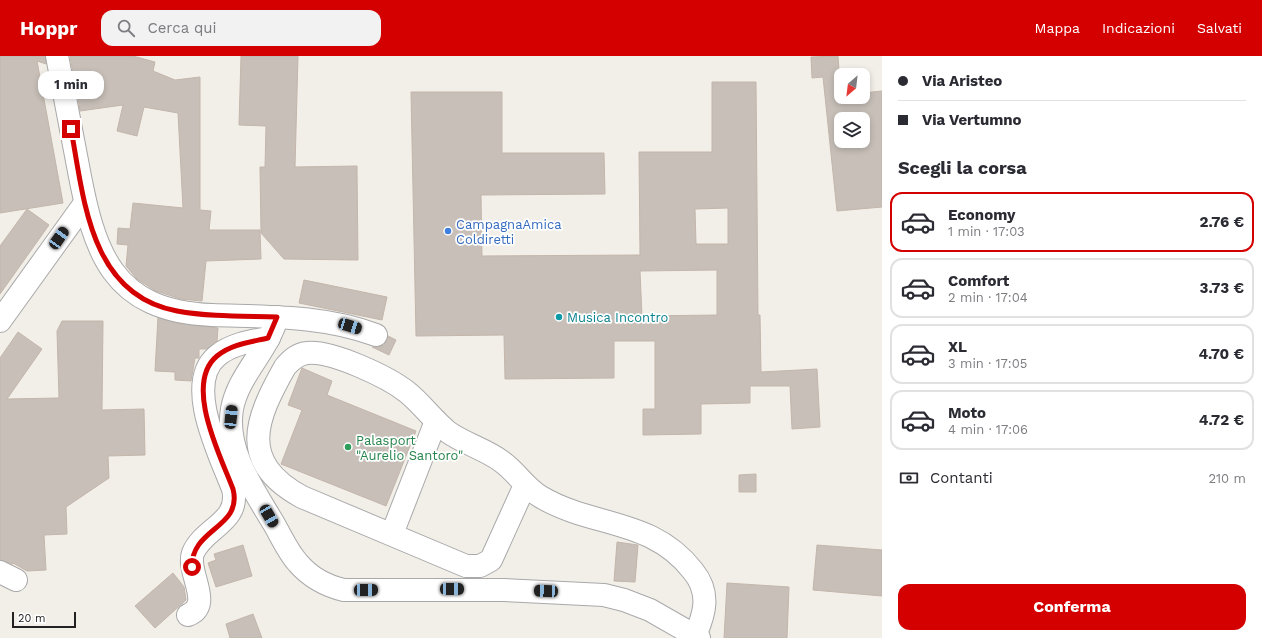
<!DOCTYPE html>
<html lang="it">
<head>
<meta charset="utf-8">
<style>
  :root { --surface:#fff; --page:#f2f2f3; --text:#2b2b33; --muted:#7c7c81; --line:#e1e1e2; --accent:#d40000 }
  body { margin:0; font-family:"Work Sans",sans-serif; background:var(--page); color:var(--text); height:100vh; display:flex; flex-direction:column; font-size:15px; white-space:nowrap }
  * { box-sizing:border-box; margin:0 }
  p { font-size:13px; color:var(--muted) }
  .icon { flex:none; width:22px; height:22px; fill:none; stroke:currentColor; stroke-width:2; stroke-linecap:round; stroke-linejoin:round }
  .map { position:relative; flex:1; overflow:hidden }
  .sheet { display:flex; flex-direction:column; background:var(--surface); width:380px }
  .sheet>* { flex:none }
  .hud { display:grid; align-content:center; height:88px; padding:0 16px; background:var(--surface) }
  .needle { width:26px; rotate:208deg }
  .controls { position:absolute; left:834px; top:12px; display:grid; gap:8px }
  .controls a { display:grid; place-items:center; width:36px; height:36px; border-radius:8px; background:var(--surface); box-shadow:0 2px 6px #0003; font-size:20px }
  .scale { position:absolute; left:12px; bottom:10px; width:64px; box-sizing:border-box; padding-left:4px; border:2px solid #222; border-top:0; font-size:11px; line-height:14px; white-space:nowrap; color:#222; -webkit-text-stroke:3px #fff; paint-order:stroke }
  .end { position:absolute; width:18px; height:18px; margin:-9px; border:5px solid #d40000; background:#fff; box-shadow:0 0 0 2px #fff }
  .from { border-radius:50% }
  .bubble { position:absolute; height:28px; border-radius:12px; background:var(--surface); box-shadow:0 2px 6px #0003; font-size:13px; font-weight:700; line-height:28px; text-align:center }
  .car { position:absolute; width:12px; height:24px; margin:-12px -6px; border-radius:5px; box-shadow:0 0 3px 1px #0007; background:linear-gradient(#222 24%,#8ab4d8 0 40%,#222 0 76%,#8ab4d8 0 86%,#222 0) }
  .hud b { display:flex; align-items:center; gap:14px; height:38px; font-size:15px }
  .hud b+b { border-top:1px solid var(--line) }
  .hud i { width:10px; height:10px; background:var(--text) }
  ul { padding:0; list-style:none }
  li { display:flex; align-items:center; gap:12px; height:60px; margin:0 8px 6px; padding:0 8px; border:2px solid var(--line); border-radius:12px }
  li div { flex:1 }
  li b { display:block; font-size:15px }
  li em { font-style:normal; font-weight:700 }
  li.active { border-color:var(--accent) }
  li>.icon { width:36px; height:36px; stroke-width:1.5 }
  h2 { padding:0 16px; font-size:18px; line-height:48px }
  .pay { display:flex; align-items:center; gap:10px; height:44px; padding:0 16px; font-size:15px }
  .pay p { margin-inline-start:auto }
  .cta { display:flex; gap:8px; margin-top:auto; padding:8px 16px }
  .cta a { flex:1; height:46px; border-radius:12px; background:var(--accent); color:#fff; font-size:16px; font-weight:700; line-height:46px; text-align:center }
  header { display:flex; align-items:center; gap:24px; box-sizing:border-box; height:56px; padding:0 20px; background:var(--accent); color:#fff }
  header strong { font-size:19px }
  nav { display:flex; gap:22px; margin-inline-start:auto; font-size:14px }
  .search { width:280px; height:36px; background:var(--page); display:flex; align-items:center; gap:10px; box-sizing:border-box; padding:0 14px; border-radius:12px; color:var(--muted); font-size:15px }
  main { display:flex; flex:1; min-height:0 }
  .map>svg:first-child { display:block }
</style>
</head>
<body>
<header>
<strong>Hoppr</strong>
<div class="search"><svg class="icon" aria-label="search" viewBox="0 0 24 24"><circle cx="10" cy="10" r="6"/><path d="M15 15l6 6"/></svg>Cerca qui</div>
<nav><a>Mappa</a><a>Indicazioni</a><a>Salvati</a></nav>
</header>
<main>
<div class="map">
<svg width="882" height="582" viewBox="0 0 882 582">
  <rect width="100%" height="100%" fill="#f2efe9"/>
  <g fill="#c7bfb8" stroke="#c4b6ab" fill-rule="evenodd">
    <polygon points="0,0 45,0 46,8 37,5 63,147 0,157"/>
    <polygon points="70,0 133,0 155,6 153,15 175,24 200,21 200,154 211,155 209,174 260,174 261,203 206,205 202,245 181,243 156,235 137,223 126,210 128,189 117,188 118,172 130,173 133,147 183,152 178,57 144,51 137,80 117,75 123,49 80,55 75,18 73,17"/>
    <polygon points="241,0 298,0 295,111 357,110 358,204 284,203 261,177 260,111 265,111 266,70 239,69"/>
    <path d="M838 0 841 41H863V37L882 35V151L837 155 823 21 812 22 811 1ZM841 63H863V85H841Z"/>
    <path d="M712 26H756L758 259H760L761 316 817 313 820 371 792 373 790 330H750V347L701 348V378L643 379V353H655V285H614V322L505 323 504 279 416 280 411 36H502V97H604L605 138 481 139 482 200 640 199 639 96H712ZM728 152V188H696L695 153ZM717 214V259L642 260 640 215Z"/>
    <polygon points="27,153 49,169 0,238 0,190"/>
    <polygon points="304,224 387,241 382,264 299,247"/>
    <polygon points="158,261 176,267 218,272 217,285 207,293 199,293 199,302 195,302 191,325 175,324 175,316 155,315"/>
    <polygon points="62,265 103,265 102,354 144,353 145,399 108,400 109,422 66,451 67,478 44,479 46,514 27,515 13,507 13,508 0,504 0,302 18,276 42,293 7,343 59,342 57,275"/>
    <polygon points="388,280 396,284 389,299 372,291 378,291 384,289"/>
    <polygon points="302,312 332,325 327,339 416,375 386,450 281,408 302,354 288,349"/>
    <polygon points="756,418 756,436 739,436 739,419"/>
    <polygon points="617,486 638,489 635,526 614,525"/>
    <polygon points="243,489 252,520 216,531 208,507 216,504 214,498"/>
    <polygon points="817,489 882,494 882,540 813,534"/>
    <polygon points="173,517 184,531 186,544 155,572 135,550"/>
    <polygon points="727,527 789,531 787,582 724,582"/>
    <polygon points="253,558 262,582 230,582 226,568"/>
  </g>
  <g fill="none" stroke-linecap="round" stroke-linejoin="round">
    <defs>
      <g id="minor">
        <path d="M57 0C64 37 71 73 78 110 94 196 111 255 212 259 267 261 323 259 376 279"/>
        <path d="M277 261C269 294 238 319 232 353 225 395 254 434 274 468 281 480 288 496 298 507 309 520 326 530 344 534H503L604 539 624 544 650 554 699 582"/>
        <polyline points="0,265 85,147"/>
        <path d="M525 429 491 504 480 510H466L302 441C238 406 255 364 285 311 291 304 297 298 307 297 331 294 388 321 407 336 422 348 433 364 448 376 465 388 485 393 501 405 516 415 525 432 541 441 594 472 652 462 693 515 711 537 705 558 694 582"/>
        <polyline points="392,478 436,365"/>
        <polyline points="0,516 16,524"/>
        <path d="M188 559C214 549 186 516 193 497 203 472 241 466 233 433 221 401 183 328 217 300 231 288 251 285 269 282"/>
      </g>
    </defs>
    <use href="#minor" stroke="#a9a9a9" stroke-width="24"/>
    <use href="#minor" stroke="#fff" stroke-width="22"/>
  </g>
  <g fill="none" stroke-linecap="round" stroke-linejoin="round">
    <path stroke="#d40000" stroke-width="5" d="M71 73C84 144 90 239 177 255 210 261 244 260 277 261L268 282C251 286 231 288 217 300 183 328 221 401 233 433 243 472 191 472 192 511"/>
  </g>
  <circle fill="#3f7fe0" stroke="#fff" stroke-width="1.5" cx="448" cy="175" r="4"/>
  <circle fill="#0f9aa8" stroke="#fff" stroke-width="1.5" cx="559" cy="261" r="4"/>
  <circle fill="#2e9e5b" stroke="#fff" stroke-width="1.5" cx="348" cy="391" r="4"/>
  <g text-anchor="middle" stroke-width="3.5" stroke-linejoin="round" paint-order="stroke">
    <g font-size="13" fill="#366cbe" stroke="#fff" text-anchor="start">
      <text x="456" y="173">CampagnaAmica<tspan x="456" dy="15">Coldiretti</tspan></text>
    </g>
    <g font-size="13" fill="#0d838f" stroke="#fff" text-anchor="start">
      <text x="567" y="266">Musica Incontro</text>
    </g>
    <g font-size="13" fill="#27864d" stroke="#fff" text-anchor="start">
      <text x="356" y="389">Palasport<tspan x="356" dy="15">"Aurelio Santoro"</tspan></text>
    </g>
  </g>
</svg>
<div class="controls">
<a><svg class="needle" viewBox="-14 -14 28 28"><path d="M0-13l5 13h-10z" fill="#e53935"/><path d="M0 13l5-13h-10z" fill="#7c7c81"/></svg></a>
<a><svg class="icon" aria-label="layers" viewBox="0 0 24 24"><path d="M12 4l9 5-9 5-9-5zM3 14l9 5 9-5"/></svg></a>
</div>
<div class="scale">20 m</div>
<i class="end from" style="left:192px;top:511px"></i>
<i class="end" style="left:71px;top:73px"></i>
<div class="bubble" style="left:38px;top:15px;width:66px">1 min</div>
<i class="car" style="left:59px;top:182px;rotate:35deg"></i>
<i class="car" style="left:350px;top:270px;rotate:107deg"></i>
<i class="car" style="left:231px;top:361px;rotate:6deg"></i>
<i class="car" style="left:269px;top:460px;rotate:150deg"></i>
<i class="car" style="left:452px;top:533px;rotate:90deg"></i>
<i class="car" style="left:366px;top:534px;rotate:89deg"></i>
<i class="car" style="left:546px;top:535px;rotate:272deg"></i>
</div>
<section class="sheet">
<div class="hud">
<b><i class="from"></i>Via Aristeo</b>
<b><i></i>Via Vertumno</b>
</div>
<h2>Scegli la corsa</h2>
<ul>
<li class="active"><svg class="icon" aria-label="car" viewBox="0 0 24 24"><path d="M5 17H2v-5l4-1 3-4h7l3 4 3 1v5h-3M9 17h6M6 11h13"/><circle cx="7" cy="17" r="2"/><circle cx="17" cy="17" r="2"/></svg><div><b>Economy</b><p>1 min · 17:03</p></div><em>2.76 €</em></li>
<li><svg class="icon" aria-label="car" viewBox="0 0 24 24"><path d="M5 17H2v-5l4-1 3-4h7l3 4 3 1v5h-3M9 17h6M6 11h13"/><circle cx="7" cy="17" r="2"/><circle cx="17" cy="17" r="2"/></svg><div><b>Comfort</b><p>2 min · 17:04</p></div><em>3.73 €</em></li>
<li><svg class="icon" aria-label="car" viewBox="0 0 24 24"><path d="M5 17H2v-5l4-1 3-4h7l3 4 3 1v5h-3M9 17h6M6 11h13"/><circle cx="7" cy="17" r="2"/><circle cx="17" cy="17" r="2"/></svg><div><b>XL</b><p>3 min · 17:05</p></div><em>4.70 €</em></li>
<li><svg class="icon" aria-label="car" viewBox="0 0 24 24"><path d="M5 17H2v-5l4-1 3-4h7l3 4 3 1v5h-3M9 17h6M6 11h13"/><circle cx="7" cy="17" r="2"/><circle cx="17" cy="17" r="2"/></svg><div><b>Moto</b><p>4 min · 17:06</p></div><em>4.72 €</em></li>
</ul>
<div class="pay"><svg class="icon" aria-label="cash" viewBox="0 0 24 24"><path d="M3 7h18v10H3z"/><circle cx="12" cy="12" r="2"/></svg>Contanti<p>210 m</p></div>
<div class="cta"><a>Conferma</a></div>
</section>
</main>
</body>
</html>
